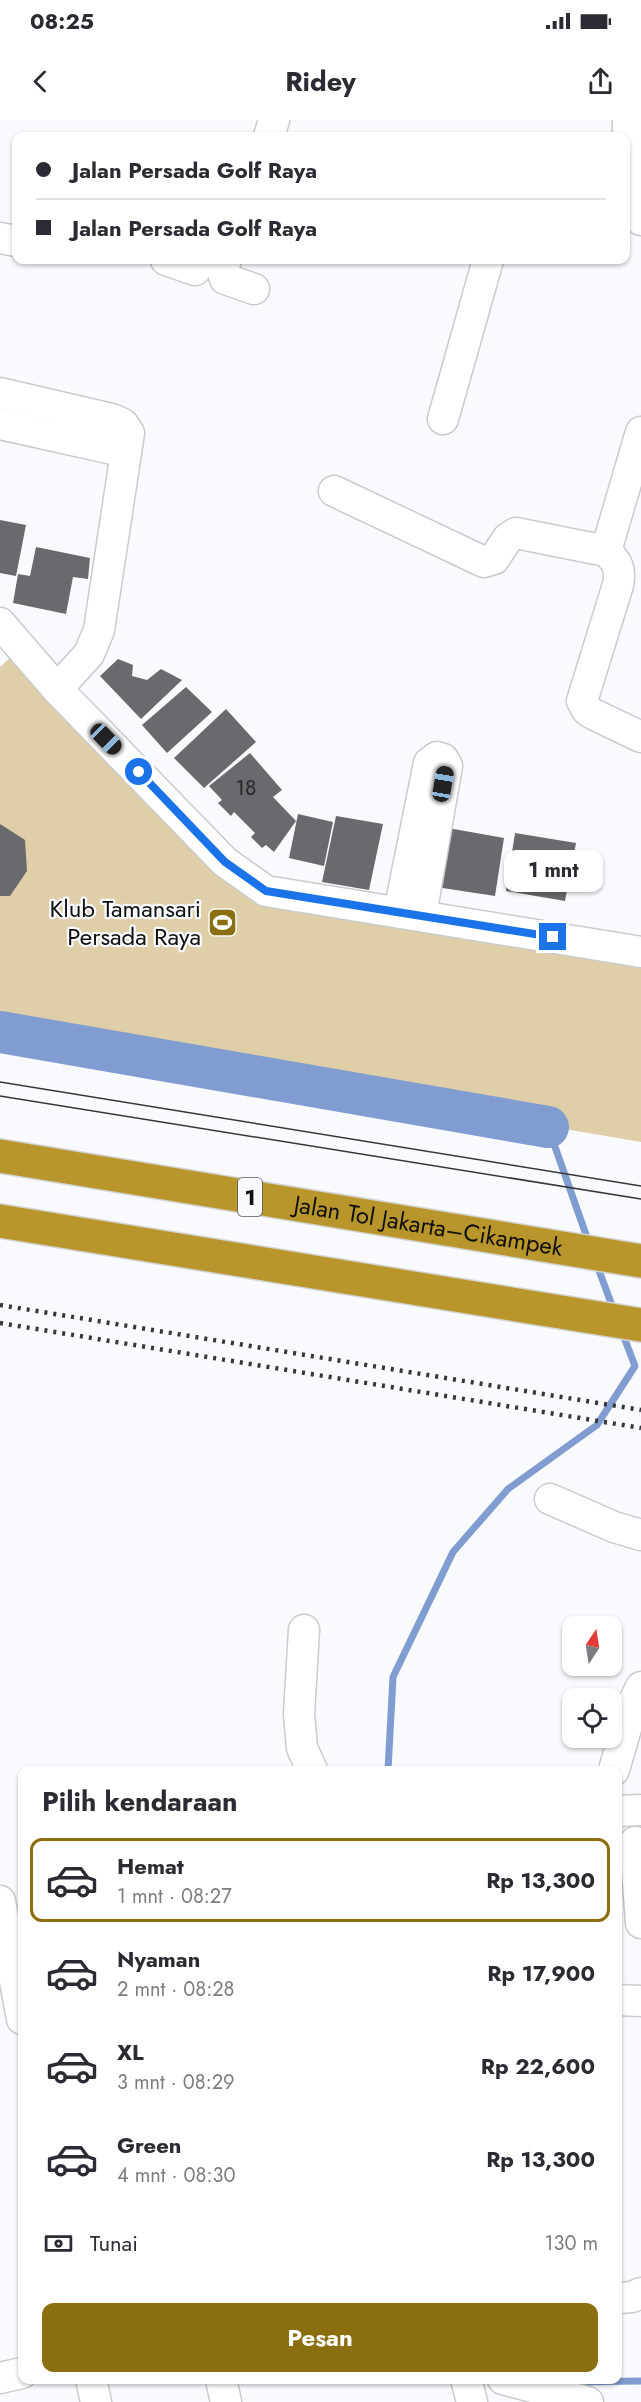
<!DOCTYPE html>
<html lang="id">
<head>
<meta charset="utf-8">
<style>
  :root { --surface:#fff; --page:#f7f7f7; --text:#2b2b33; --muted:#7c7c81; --line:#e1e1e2; --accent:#8b6e0f }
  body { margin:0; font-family:Jost,sans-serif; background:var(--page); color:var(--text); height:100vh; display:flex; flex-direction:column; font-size:22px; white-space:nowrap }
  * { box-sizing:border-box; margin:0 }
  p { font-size:20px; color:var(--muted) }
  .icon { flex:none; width:33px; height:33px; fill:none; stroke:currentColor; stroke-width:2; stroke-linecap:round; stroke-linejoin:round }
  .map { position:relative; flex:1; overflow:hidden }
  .details { position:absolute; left:18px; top:1646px; width:604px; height:618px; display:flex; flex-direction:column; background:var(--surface); border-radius:12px; box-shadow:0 2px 4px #0004 }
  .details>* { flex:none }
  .banner { position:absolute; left:12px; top:12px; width:618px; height:132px; border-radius:12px; box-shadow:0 2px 4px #0004; display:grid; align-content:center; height:132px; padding:0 24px; background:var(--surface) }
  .needle { width:39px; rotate:12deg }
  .controls { position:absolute; left:562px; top:1496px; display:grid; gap:12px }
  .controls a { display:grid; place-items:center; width:60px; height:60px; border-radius:12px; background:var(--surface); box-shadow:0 2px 4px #0004; font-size:30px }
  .end { position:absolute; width:27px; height:27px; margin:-14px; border:8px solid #1a73e8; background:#fff; box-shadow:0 0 0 3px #fff }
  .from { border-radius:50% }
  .bubble { position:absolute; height:42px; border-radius:12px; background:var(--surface); box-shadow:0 2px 4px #0004; font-size:20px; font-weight:700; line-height:42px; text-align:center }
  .car { position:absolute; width:18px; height:36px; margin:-18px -9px; border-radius:8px; box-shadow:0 0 4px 2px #0007; background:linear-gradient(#222 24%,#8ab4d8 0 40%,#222 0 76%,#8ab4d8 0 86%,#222 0) }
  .banner b { display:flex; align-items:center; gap:21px; height:57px; font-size:22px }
  .banner b+b { border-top:2px solid var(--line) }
  .banner i { width:15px; height:15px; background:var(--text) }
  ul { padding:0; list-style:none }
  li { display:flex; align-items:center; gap:18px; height:84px; margin:0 12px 9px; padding:0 12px; border:3px solid transparent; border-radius:12px }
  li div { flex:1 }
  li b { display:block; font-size:22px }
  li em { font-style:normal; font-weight:700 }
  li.on { border-color:var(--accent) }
  li>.icon { width:54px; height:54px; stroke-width:1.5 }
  h2 { padding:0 24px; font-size:27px; line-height:72px }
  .pay { display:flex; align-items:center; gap:15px; height:66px; padding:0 24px; font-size:22px }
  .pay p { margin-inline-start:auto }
  .cta { display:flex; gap:12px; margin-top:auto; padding:12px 24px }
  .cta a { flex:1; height:69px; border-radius:12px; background:var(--accent); color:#fff; font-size:24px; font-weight:700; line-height:69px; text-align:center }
  .status { display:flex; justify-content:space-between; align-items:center; height:42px; padding:0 30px; background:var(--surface); direction:ltr }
  .status svg { height:16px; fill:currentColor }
  header { display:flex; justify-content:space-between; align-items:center; height:78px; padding:0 24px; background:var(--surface); font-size:27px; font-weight:700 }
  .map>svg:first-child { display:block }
</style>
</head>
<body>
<div class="status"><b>08:25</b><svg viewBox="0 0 49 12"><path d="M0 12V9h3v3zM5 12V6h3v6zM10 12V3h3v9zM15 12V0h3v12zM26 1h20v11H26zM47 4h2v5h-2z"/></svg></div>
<header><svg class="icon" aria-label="back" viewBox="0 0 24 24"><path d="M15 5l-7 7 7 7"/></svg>Ridey<svg class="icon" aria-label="share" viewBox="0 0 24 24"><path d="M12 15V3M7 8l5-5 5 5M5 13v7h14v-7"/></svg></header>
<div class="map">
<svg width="641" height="2282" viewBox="0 0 641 2282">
  <rect width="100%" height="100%" fill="#f8fafd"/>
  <polygon fill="#decfa8" points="25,524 248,773 641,834 641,1022 0,912 0,547"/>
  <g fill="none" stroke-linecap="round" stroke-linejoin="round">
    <g stroke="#809cd0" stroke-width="7">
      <polyline points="548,1007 589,1123"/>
      <polyline points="597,1145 614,1191"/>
      <polyline points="388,1650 393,1557 453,1432 508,1369 597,1305 635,1246 622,1212"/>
      <polyline points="569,2262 641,2261"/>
    </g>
    <polyline stroke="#809cd0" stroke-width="42" points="0,912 548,1007"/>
  </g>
  <g fill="#696a6d">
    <polygon points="0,400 26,405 16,456 0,453"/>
    <polygon points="36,427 90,438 88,459 73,457 66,494 13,483 18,454 30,456"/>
    <polygon points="118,539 133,545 132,556 147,560 161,549 182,560 141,599 100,556"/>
    <polygon points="186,567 212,592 167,633 142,605"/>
    <polygon points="226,589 256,622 204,668 174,638"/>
    <polygon points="250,633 282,670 273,677 296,701 274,732 266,725 262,728 251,717 255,713 234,692 231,696 218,683 222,680 209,666"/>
    <polygon points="298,694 333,702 324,746 289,738"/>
    <polygon points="336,696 383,704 369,770 322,762"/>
    <polygon points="0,704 25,720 27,751 10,776 0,776"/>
    <polygon points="448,708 504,718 495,776 436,767"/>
    <polygon points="515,713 576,723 565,781 506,771"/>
  </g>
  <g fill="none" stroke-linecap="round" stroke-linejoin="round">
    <defs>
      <g id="minor">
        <polyline points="628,0 627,74 631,90 641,100"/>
        <polyline points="269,16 274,0"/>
        <polyline points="0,118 16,121"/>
        <polyline points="166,140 195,150"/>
        <polyline points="226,140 222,150 225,159 254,169"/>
        <polyline points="0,273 112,299 123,304 129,313 99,510 89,534 57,569"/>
        <polyline points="443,299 488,140"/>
        <polyline points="0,304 126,332"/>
        <path d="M641 312 606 431C618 442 621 450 618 465L582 581 587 590 593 594 641 617"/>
        <polyline points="334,371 484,442 494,439 508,418 516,413 606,431"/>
        <polyline points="0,503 57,569 225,742 266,771 641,832"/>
        <polyline points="399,792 429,643 437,637 443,639 447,646 421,795"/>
        <polyline points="550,1379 614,1407 641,1415"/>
        <polyline points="304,1510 299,1594 302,1628 312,1650"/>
        <polyline points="614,1650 633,1584 641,1567"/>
        <polyline points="618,1691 641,1690"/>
        <polyline points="635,1722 641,1803"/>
        <polyline points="0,1781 22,1899"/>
        <polyline points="618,1880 641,1881"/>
        <polyline points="618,2178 632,2177 641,2173"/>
        <polyline points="0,2258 22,2253"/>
        <polyline points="91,2259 96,2282"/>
        <polyline points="221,2259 226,2282"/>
        <polyline points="466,2259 472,2282"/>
        <polyline points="503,2259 588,2282"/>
      </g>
      <g id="highway">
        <path id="s1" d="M0 1036 641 1141"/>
        <polyline points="0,1101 641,1205"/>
      </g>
    </defs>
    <use href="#minor" stroke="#c9cbcd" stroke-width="33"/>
    <use href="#highway" stroke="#d4d4d4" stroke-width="36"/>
    <use href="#minor" stroke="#fff" stroke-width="30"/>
    <use href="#highway" stroke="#b9962c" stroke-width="33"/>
    <g stroke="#363638" stroke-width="1.5">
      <polyline points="0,962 641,1066"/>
      <polyline points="0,976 641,1079"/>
    </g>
    <g stroke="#363638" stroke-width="4.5" stroke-dasharray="3 6" stroke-linecap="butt">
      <polyline points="0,1185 641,1290"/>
      <polyline points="0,1203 641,1308"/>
    </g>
  </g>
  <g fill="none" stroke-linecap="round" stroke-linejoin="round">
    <polyline stroke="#1a73e8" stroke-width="8" points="139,652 225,742 266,771 553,817"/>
  </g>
  <defs>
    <symbol id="stadium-square" viewBox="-11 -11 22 22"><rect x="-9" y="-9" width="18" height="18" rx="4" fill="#8b6e0f" stroke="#f8fafd"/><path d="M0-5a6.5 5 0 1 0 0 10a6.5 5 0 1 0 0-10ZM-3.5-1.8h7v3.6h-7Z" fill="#fff"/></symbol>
  </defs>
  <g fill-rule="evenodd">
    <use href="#stadium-square" x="206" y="786" width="33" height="33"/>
  </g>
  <g text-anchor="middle" stroke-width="4.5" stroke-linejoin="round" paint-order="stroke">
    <g font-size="21" fill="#262627">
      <text x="246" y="675">18</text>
    </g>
    <rect fill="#f8fafd" stroke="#555657" stroke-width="1.5" x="238" y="1058" width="24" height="38" rx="4.5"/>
    <g font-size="22" font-weight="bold" fill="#0f0f10">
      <text x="250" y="1085">1</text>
    </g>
    <g font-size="24" fill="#0f0f10" stroke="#f8fafd" text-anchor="end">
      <text x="201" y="797">Klub Tamansari<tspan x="201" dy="28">Persada Raya</tspan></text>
    </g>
    <g font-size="24" fill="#0f0f10" stroke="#f8fafd">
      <text dy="8" stroke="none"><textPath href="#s1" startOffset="434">Jalan Tol Jakarta–Cikampek</textPath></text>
    </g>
  </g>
</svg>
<div class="controls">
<a><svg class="needle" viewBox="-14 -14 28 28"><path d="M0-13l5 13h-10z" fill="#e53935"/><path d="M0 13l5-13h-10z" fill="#7c7c81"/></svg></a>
<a><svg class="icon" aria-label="locate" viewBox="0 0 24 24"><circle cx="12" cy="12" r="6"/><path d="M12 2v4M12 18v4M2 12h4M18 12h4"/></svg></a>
</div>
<i class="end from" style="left:139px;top:652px"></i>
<i class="end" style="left:553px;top:817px"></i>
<div class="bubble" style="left:504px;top:730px;width:99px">1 mnt</div>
<i class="car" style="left:106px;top:619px;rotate:135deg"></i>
<i class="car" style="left:443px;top:664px;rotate:10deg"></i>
<div class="banner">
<b><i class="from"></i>Jalan Persada Golf Raya</b>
<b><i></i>Jalan Persada Golf Raya</b>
</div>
<section class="details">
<h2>Pilih kendaraan</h2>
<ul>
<li class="on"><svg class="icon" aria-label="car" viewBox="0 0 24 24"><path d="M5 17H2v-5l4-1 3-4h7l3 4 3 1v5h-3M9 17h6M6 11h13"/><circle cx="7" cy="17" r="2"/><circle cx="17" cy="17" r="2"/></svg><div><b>Hemat</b><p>1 mnt · 08:27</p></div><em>Rp 13,300</em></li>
<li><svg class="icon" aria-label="car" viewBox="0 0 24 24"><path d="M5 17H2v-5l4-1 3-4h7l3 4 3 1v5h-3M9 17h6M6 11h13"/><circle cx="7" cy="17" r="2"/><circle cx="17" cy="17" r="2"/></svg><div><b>Nyaman</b><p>2 mnt · 08:28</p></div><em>Rp 17,900</em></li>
<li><svg class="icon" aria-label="car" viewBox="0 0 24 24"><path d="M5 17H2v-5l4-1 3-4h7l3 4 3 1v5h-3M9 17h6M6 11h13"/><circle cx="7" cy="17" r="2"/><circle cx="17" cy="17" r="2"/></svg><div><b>XL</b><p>3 mnt · 08:29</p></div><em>Rp 22,600</em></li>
<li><svg class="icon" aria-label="car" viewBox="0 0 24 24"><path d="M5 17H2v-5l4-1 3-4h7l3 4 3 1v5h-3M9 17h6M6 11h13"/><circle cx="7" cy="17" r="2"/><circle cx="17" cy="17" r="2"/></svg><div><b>Green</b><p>4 mnt · 08:30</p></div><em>Rp 13,300</em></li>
</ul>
<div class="pay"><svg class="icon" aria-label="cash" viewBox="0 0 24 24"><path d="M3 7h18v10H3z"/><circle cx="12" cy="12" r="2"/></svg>Tunai<p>130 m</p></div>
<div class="cta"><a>Pesan</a></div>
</section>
</div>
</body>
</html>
